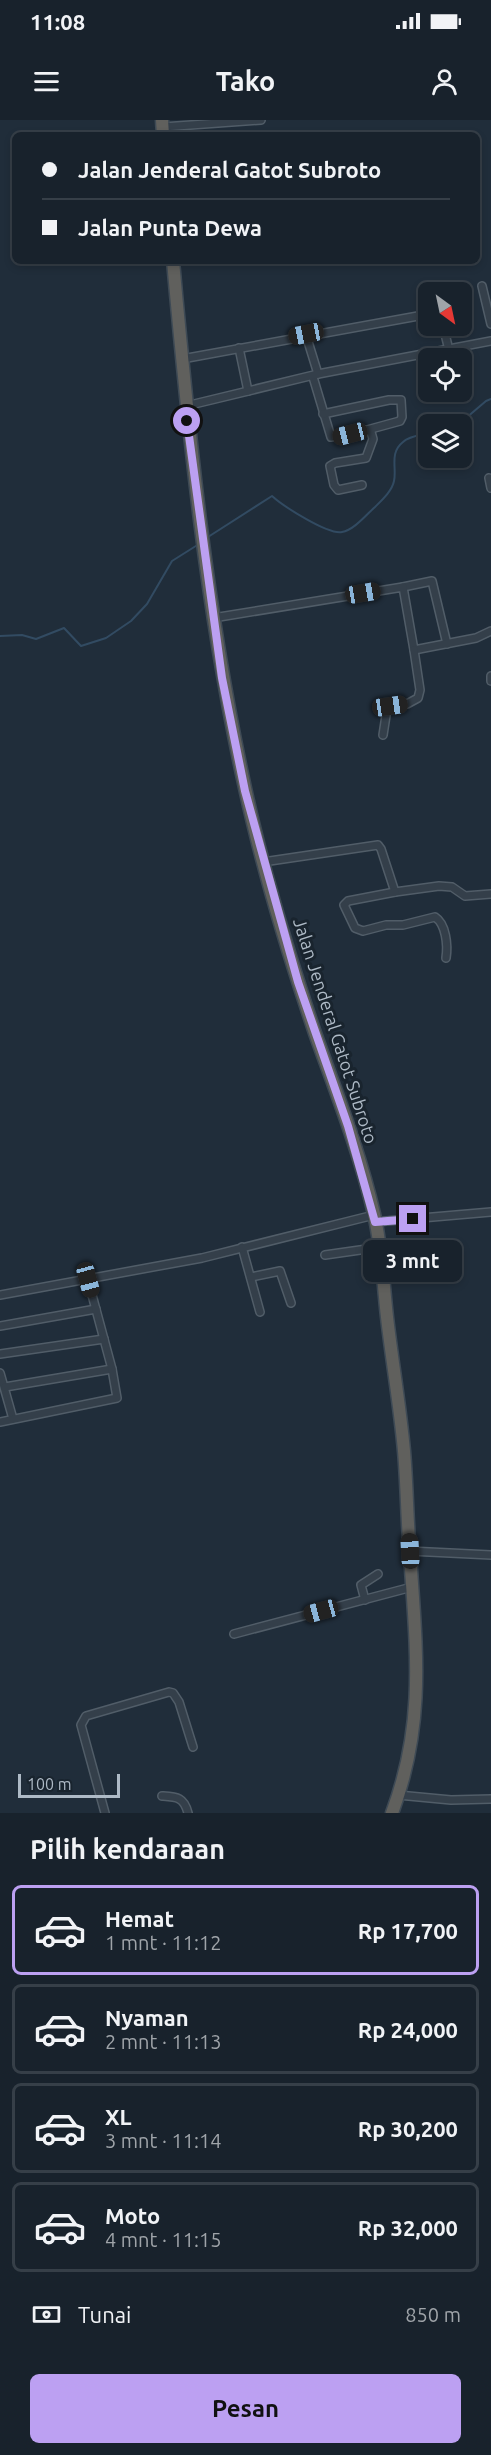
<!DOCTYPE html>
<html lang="id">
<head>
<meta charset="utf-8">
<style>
  :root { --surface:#18222c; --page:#212a34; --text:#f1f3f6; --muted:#9fa4a9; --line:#363f48; --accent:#bca0f2 }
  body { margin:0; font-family:Ubuntu,sans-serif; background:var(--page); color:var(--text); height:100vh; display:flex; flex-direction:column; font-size:22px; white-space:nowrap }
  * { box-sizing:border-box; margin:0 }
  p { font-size:20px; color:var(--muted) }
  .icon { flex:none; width:33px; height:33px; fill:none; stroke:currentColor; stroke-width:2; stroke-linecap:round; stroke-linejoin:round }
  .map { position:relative; height:1693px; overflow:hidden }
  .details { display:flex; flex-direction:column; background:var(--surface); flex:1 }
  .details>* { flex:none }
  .guide { position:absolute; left:12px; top:12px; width:468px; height:132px; border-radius:9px; box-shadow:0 3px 9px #0003,0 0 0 2px var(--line); display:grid; align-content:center; height:132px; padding:0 30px; background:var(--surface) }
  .needle { width:39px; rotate:147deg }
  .tools { position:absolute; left:418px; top:162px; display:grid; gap:12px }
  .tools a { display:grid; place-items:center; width:54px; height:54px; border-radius:9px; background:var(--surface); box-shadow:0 3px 9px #0003,0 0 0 2px var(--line); font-size:30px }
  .scale { position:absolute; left:18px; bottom:15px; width:102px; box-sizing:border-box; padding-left:6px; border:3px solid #aebac6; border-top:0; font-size:16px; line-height:21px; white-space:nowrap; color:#aebac6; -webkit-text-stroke:4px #19242e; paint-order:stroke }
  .end { position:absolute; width:27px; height:27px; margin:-14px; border:8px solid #bca0f2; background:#111; box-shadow:0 0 0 3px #111 }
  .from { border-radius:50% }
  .bubble { position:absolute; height:42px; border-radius:9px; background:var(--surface); box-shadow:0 3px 9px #0003,0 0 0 2px var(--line); font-size:20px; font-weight:600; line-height:42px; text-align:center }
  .car { position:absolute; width:18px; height:36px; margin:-18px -9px; border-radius:8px; box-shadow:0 0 4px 2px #0007; background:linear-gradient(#222 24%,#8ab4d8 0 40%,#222 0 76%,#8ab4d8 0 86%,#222 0) }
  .guide b { display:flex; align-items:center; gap:21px; height:57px; font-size:22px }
  .guide b+b { border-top:2px solid var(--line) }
  .guide i { width:15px; height:15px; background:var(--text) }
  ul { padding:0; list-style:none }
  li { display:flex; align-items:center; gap:18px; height:90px; margin:0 12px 9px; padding:0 18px; border:3px solid var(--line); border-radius:9px }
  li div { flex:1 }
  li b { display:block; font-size:22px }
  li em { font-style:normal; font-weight:600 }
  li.on { border-color:var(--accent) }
  li>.icon { width:54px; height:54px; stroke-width:1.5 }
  h2 { padding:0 30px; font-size:27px; line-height:72px }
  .pay { display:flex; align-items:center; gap:15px; height:66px; padding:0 30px; font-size:22px }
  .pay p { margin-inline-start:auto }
  .cta { display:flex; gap:12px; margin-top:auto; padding:12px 30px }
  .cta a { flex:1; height:69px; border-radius:9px; background:var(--accent); color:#111; font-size:24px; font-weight:600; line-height:69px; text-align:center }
  .status { display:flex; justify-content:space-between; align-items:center; height:42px; padding:0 30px; background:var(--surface); direction:ltr }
  .status svg { height:16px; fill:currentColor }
  header { display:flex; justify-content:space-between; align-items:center; height:78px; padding:0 30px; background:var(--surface); font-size:27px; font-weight:600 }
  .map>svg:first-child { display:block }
</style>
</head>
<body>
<div class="status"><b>11:08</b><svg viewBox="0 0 49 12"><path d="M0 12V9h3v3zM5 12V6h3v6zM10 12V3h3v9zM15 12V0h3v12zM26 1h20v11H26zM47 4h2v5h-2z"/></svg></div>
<header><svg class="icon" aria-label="menu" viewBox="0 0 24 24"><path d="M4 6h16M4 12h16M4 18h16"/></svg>Tako<svg class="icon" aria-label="person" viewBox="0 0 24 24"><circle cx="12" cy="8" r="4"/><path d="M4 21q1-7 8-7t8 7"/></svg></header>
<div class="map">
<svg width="491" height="1693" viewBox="0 0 491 1693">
  <rect width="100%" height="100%" fill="#202d3a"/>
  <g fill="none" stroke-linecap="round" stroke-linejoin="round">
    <g stroke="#324b62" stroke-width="2">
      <polyline points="459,304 486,281 491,279"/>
      <path d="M208 417 272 376C283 386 328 415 342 412 354 410 366 395 375 387 382 380 392 371 394 361 397 348 389 333 403 322 409 316 421 315 429 313"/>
      <polyline points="0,516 22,515 36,519 64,508 81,526 106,518 131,501 147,484 172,441 199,424"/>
    </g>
    <defs>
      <g id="minor">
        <polyline points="163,7 261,0"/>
        <polyline points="482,166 491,204"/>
        <polyline points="443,206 449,230"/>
        <polyline points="306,215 318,254"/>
        <polyline points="239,228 248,271"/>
        <polyline points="182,239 429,194"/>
        <polyline points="313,257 331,317 367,310 371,312 373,319 366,338 335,343 330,346 334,365 338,370 362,365"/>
        <polyline points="186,286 318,254 491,221"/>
        <polyline points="323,294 389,280 401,280 402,297 400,301 367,310"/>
        <polyline points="489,358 491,368"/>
        <polyline points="403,467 432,461 447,524"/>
        <polyline points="213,498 403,467 414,530 476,518 491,511"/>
        <polyline points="491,556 491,561"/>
        <polyline points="383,615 387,589 407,584 418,578 420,570 414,530"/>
        <polyline points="263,742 378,725 381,729 395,772 439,766 452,767 465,776 491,774"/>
        <path d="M395 772 348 781 344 785 355 808 363 811 386 805H403L435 797C446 804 448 825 446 838"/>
        <polyline points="375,1102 491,1092"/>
        <polyline points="242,1127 260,1192"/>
        <polyline points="325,1135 381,1127"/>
        <polyline points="251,1157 280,1151 291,1183"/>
        <polyline points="0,1175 202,1138 374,1095"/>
        <polyline points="0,1206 96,1189"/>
        <polyline points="0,1234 104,1219"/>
        <polyline points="0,1253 13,1299"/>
        <polyline points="5,1267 112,1249"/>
        <polyline points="0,1302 117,1278 112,1249 88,1160"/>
        <polyline points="409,1431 491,1435"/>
        <polyline points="365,1480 361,1465 378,1454"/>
        <polyline points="234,1514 412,1467"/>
        <polyline points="398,1675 451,1680 491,1679"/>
        <path d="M162 1676C177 1677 184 1677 188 1693"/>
        <polyline points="105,1693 81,1605 86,1596 169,1572 173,1573 179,1582 193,1627"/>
      </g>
      <g id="trunk">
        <polyline points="162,0 163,15"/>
        <path d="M173 141C189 318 207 495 245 668 263 751 288 833 315 913 336 972 360 1033 374 1094 382 1128 383 1162 387 1197 392 1241 400 1286 404 1331 407 1365 407 1400 410 1434 416 1528 426 1602 392 1693"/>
      </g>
    </defs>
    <use href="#minor" stroke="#515d68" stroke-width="10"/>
    <use href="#trunk" stroke="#3e4a55" stroke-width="15"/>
    <use href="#minor" stroke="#343f4a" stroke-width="7"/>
    <use href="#trunk" stroke="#60605d" stroke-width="12"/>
  </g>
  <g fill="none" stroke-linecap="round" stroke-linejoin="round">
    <polyline stroke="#bca0f2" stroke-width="8" points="187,301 222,558 245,671 298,862 348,1006 375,1102 413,1099"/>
  </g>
  <g text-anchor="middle" stroke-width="6" stroke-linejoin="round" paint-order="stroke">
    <g font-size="18" fill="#aebac6" stroke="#19242e">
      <text transform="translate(335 911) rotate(72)" y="6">Jalan Jenderal Gatot Subroto</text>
    </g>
  </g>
</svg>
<div class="tools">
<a><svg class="needle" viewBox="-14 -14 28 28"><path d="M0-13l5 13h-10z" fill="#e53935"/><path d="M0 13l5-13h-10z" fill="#9fa4a9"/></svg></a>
<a><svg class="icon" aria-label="locate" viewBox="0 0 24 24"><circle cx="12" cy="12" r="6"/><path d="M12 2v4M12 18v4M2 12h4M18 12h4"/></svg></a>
<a><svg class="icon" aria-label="layers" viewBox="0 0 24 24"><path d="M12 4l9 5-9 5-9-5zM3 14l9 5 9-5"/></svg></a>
</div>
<div class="scale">100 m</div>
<i class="end from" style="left:187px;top:301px"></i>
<i class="end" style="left:413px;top:1099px"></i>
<div class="bubble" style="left:363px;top:1120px;width:99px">3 mnt</div>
<i class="car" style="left:306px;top:214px;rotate:259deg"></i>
<i class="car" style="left:350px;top:314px;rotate:256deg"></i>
<i class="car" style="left:363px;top:473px;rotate:81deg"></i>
<i class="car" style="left:390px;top:586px;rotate:82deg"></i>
<i class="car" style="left:88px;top:1160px;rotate:165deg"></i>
<i class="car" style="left:410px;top:1431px;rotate:357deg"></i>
<i class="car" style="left:321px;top:1491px;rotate:255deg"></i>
<div class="guide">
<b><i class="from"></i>Jalan Jenderal Gatot Subroto</b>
<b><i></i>Jalan Punta Dewa</b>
</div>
</div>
<section class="details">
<h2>Pilih kendaraan</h2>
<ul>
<li class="on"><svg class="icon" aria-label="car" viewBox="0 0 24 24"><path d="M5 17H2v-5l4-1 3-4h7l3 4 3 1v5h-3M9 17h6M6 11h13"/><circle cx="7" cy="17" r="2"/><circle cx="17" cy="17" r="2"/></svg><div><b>Hemat</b><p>1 mnt · 11:12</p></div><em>Rp 17,700</em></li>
<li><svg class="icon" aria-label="car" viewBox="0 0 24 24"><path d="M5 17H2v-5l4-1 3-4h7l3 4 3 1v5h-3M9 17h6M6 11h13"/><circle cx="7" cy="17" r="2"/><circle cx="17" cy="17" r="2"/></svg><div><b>Nyaman</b><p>2 mnt · 11:13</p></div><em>Rp 24,000</em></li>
<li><svg class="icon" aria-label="car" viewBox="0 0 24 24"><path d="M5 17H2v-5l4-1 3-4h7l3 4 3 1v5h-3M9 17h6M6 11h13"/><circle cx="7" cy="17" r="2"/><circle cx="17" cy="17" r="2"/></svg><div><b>XL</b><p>3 mnt · 11:14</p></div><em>Rp 30,200</em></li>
<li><svg class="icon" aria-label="car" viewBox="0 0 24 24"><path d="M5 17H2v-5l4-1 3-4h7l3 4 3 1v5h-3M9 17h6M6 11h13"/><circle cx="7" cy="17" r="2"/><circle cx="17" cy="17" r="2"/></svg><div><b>Moto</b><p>4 mnt · 11:15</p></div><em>Rp 32,000</em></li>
</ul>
<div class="pay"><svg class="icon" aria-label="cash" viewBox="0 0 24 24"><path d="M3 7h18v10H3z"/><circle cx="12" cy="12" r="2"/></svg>Tunai<p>850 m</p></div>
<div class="cta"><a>Pesan</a></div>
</section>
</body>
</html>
